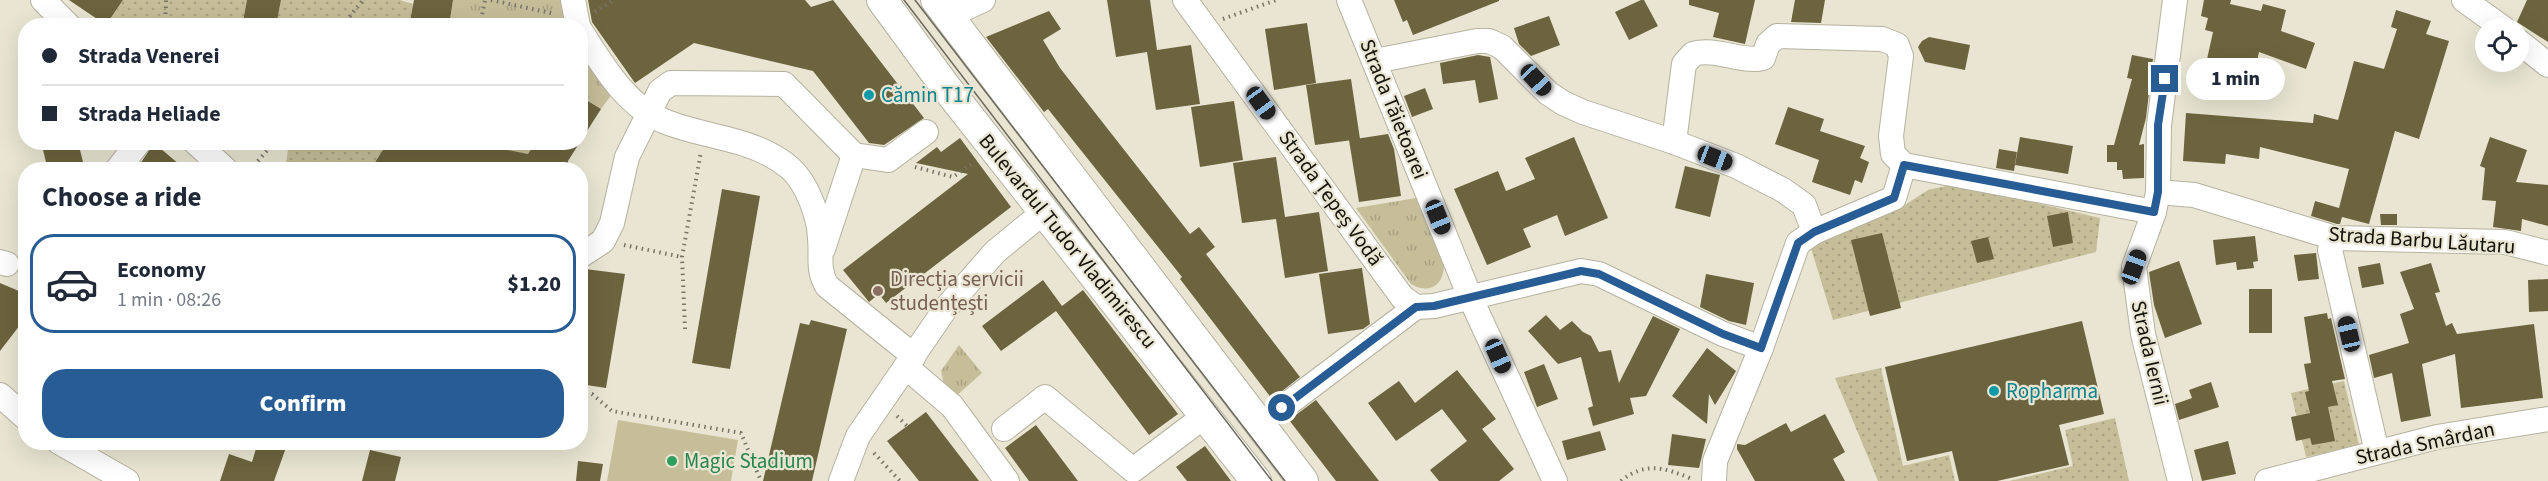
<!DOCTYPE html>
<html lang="en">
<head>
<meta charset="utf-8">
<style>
  :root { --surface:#fff; --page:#f2f2f3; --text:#1f2937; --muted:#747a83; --line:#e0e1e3; --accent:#275c95 }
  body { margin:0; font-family:"Source Sans 3",sans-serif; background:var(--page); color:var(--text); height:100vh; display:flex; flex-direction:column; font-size:22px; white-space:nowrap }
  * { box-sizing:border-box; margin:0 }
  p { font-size:20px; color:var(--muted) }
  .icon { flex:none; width:33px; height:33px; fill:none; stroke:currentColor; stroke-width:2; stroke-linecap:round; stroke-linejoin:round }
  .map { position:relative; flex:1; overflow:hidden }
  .details { position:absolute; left:18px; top:162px; width:570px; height:288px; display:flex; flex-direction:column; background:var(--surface); border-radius:24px; box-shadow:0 6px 24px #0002 }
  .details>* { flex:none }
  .hud { position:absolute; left:18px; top:18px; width:570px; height:132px; border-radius:24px; box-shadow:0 6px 24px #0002; display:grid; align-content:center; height:132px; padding:0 24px; background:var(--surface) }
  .fabs { position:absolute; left:2475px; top:18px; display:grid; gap:12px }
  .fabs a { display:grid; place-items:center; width:54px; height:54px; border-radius:50%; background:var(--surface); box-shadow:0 6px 24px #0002; font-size:30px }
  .end { position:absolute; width:27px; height:27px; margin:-14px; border:8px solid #275c95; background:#fff; box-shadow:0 0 0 3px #fff }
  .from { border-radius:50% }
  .bubble { position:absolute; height:42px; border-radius:21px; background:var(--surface); box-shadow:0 6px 24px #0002; font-size:20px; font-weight:800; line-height:42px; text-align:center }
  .car { position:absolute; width:18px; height:36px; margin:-18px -9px; border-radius:8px; box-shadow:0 0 4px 2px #0007; background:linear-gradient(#222 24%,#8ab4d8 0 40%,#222 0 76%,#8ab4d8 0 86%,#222 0) }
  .hud b { display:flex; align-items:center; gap:21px; height:57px; font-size:22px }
  .hud b+b { border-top:2px solid var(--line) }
  .hud i { width:15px; height:15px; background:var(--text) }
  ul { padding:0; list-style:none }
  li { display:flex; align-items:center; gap:18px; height:99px; margin:0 12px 9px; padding:0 12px; border:3px solid transparent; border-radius:24px }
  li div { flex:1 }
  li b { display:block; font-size:22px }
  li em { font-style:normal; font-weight:800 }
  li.selected { border-color:var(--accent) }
  li>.icon { width:54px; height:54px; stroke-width:1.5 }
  h2 { padding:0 24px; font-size:27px; line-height:72px }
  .action { display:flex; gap:12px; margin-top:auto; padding:12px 24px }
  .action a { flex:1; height:69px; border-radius:24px; background:var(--accent); color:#fff; font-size:24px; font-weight:800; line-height:69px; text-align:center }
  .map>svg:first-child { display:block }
</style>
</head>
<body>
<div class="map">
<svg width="2548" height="481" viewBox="0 0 2548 481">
  <defs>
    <pattern id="grass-dots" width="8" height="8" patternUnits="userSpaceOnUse" patternTransform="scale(1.5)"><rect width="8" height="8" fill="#c6be99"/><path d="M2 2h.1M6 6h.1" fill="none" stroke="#a9a282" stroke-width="1.8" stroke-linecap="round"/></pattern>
    <pattern id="park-tufts" width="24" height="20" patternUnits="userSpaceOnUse" patternTransform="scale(1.5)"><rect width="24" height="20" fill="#c6be99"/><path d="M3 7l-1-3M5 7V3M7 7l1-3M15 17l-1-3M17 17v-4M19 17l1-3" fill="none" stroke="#a9a282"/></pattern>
  </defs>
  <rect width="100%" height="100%" fill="#e9e5d2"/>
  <g fill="url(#grass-dots)">
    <polygon points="123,0 247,0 242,25 106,26"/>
    <polygon points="281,0 400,0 413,4 409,25 276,26"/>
    <polygon points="289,143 388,143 370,169 285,170"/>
    <polygon points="1955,184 2100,218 2096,252 1833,320 1810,245 1900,208 1928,190"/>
    <polygon points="1881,368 1903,466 1949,455 1955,481 1878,481 1835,378"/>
    <polygon points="2344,381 2359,445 2306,457 2291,393"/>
    <polygon points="2115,418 2129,481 2009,481 2073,466 2065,430"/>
  </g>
  <g fill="url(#park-tufts)">
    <polygon points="453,0 565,0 569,26 449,26"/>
    <polygon points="580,49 613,93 601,109 581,96"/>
    <polygon points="467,143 536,143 528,154"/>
    <path d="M1416 198 1444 264C1444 285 1430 295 1411 284L1356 208Z"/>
    <polygon points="959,345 982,373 954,398 944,386 941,371"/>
  </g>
  <polygon fill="#c6be99" points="618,420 738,440 731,481 607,481"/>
  <g fill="#6c643e">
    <polygon points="69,0 123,0 106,25"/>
    <polygon points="247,0 281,0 276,26 242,26"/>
    <polygon points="414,0 453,0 449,26 409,26"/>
    <polygon points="588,0 805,0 811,7 833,0 924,118 884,145 869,143 813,71 694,43 635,83 592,22"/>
    <polygon points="1107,0 1150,0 1157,50 1191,45 1200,104 1156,110 1147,52 1116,57"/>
    <polygon points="1394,0 1499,0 1499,1 1413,35 1407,20 1403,22"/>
    <polygon points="1641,0 1644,0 1658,26 1629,40 1615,12"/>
    <polygon points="1689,0 1755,0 1745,44 1713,37 1719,13 1689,5"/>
    <polygon points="1795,0 1825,0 1821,23 1791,22"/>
    <polygon points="2204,0 2231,0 2230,4 2261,11 2263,4 2286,10 2281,31 2315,43 2306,69 2259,52 2250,93 2202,82 2213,32 2205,30 2208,18 2201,16"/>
    <polygon points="2527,0 2548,0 2548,42 2517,22"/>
    <polygon points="2396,10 2431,21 2426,34 2449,41 2419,139 2395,131 2369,224 2342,217 2340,224 2337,224 2311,216 2315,201 2339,208 2349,169 2260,147 2259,159 2226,154 2225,164 2183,161 2186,113 2313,123 2314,114 2338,120 2354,61 2384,69 2397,29 2391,27"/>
    <polygon points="1049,11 1061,29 1043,40 1060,68 1190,234 1199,227 1215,247 1206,254 1300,377 1272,399 1180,279 1182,277 1048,109 1044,112 986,37"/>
    <polygon points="1549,16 1560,45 1531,56 1519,44 1514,28"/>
    <polygon points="1307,23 1316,83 1274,90 1265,29"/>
    <polygon points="1929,37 1970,45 1965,70 1925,62 1918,47 1922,41"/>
    <polygon points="1478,55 1490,57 1498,99 1479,103 1475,80 1443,84 1440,63"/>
    <polygon points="2132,55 2153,59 2146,118 2139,145 2144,144 2144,178 2123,179 2122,170 2117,170 2117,162 2107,162 2107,145 2114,145 2132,79 2127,78"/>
    <polygon points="1351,79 1360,139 1315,145 1306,85"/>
    <polygon points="1425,88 1433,109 1412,117 1404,96"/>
    <polygon points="580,96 601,109 580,142"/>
    <polygon points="1234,101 1243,160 1200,167 1191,107"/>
    <polygon points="1788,107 1824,119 1820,131 1865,146 1860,158 1869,162 1862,183 1855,180 1850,195 1812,182 1819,160 1775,144"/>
    <polygon points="1388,134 1394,149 1401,196 1359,202 1349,140"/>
    <polygon points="1574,137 1608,218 1565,236 1557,215 1523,229 1531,247 1487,265 1454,189 1498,171 1506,191 1535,179 1525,158"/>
    <polygon points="2020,137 2073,146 2068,174 2015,165"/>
    <polygon points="2490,137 2527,150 2516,182 2548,185 2548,226 2522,219 2521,231 2493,227 2496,201 2482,200 2485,168 2480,166"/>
    <polygon points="960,138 1011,207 886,303 879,294 869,302 843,270 968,174 916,163 937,147 941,152"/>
    <polygon points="41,142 78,142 85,170 48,170"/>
    <polygon points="388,142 467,142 528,154 536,142 580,142 568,161 568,170 370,170"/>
    <polygon points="154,143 186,170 136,170"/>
    <polygon points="1999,149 2017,152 2014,171 1996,168"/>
    <polygon points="1276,157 1285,217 1319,212 1328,271 1285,278 1276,219 1242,223 1233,163"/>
    <polygon points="1685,166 1720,175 1710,217 1675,208"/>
    <polygon points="722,189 760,196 730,369 692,363"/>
    <polygon points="2068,212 2073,243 2053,247 2047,216"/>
    <polygon points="2380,214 2397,214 2397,225 2381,225"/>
    <polygon points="1882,233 1901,308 1870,316 1851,240"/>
    <polygon points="2255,236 2258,261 2253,262 2254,268 2237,270 2236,262 2216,265 2213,240"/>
    <polygon points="1988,237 1994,259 1977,263 1971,241"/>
    <polygon points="2316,253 2319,279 2298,281 2294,255"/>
    <polygon points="2179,261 2202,324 2165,338 2154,305 2149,272"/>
    <polygon points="2380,263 2384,284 2362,288 2358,267"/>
    <polygon points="2431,263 2440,292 2435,293 2446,326 2452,323 2457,334 2534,324 2543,398 2461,408 2455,354 2422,364 2431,416 2401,422 2392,373 2374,378 2369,355 2409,343 2400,314 2414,309 2400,272"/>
    <polygon points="1362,268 1370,324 1363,329 1328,334 1319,274"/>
    <polygon points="585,269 625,274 606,388 580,384 580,299"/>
    <polygon points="1706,274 1754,283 1746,325 1729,321 1700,307"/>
    <polygon points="2548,279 2548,311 2529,312 2528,280"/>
    <polygon points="1043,280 1062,306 1083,290 1178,414 1149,435 1056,311 1001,351 982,326"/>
    <polygon points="0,283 26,294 26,327 20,325 0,351"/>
    <rect x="2249" y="289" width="23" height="44"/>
    <polygon points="2327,313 2328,319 2331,318 2345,379 2332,381 2338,405 2328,407 2335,441 2312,445 2310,438 2296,441 2291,417 2310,413 2305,392 2309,391 2304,364 2311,363 2304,317"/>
    <polygon points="1546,315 1560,330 1572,321 1583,332 1591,336 1599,352 1611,350 1619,383 1653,316 1680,329 1646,396 1630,398 1634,414 1593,426 1588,408 1593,406 1581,357 1558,364 1528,331"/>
    <polygon points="811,320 847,329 812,481 763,481 800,323 809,325"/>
    <polygon points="2082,321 2104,414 2059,425 2069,465 1997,481 1959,481 1952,451 1907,461 1885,367"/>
    <polygon points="1707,348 1736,371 1715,405 1709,394 1707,424 1672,396"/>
    <polygon points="1544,364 1558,399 1537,407 1524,372"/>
    <polygon points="1457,370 1496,419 1482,429 1514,469 1499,481 1439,481 1430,470 1467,441 1442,409 1396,441 1368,403 1399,381 1415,403"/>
    <polygon points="2211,382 2219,407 2179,420 2175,404 2192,398 2189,390"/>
    <polygon points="1316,400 1379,481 1336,481 1289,420"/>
    <polygon points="926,412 979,481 919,481 887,441"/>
    <polygon points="1825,414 1845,452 1833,459 1845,481 1755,481 1737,449 1737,444 1745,445 1786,423 1791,432"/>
    <polygon points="1036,425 1078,481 1029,481 1005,448"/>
    <polygon points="1600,431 1606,450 1567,460 1562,441"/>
    <polygon points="1672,434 1706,439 1699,468 1668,465"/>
    <polygon points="2228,441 2236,474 2202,481 2194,450"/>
    <polygon points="258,442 288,442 274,481 220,481 229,454 252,462"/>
    <polygon points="1205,446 1231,481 1187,481 1176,467"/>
    <polygon points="370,450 401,457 395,481 362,481"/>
    <polygon points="578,461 603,464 600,481 576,481"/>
  </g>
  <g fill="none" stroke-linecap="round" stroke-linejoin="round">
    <defs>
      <g id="minor">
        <polyline points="43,0 69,26"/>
        <polyline points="573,0 578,26"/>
        <polyline points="1185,0 1402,297 1416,307"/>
        <polyline points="1349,0 1470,297 1555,481"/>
        <polyline points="2175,0 2159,125 2158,192 2154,212 2134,267 2143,334 2180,481"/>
        <polyline points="2464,0 2503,28"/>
        <polyline points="948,16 983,0"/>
        <path d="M580 30C602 64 626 107 666 122 707 138 755 138 790 168 807 183 819 216 820 238 822 257 817 269 827 286L914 356"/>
        <polyline points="2518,41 2548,65"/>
        <polyline points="1375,61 1477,41 1489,41 1502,47 1548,93 1563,103 1583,112 1674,142 1736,166 1783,190 1804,205 1814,232"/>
        <polyline points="195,142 226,170"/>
        <path d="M1674 142 1684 64 1693 54C1716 47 1740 63 1763 58L1768 44 1777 36 1882 39 1897 45 1901 56 1891 136 1893 154 1904 165 2154 212"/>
        <polyline points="117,170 139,142"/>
        <polyline points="2158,192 2194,195 2335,238 2505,242 2548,253"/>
        <polyline points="2335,238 2330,250 2377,452"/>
        <polyline points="823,249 854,155"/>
        <polyline points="580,256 603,241 612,223 627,157 660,91 671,83 784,84 854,155 888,160 926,132"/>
        <polyline points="0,262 7,264"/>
        <polyline points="906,367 952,406 1007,481"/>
        <polyline points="0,395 26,418"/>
        <polyline points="1282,408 1416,307 1434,306 1581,271 1599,274 1723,334 1761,348"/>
        <polyline points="1004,429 1045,397 1133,470 1206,415"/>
        <polyline points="59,442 127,481"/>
        <polyline points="841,481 858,436 946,308 995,252 1045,211"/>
        <polyline points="1714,481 1715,461 1761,348 1798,243 1814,232 1894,198 1904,165"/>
        <polyline points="2267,481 2437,437 2548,419"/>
      </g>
      <g id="major">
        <polyline points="882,0 945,86 1256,481"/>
        <polyline points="936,0 1303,481"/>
      </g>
    </defs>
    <use href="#minor" stroke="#b6b2a0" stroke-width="26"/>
    <use href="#major" stroke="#b6b2a0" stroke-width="32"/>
    <g stroke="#777568" stroke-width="4" stroke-dasharray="1.5 4.5" stroke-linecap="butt">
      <polyline points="491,0 555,14"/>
      <polyline points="595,12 614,0"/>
      <polyline points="1223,19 1276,0"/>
      <polyline points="165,26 166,0"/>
      <polyline points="342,26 363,0"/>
      <polyline points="480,26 485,0"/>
      <polyline points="500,142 510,142"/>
      <polyline points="915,167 953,177 974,162"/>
      <polyline points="250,170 270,147 271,142"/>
      <polyline points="624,245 682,257"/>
      <polyline points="685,329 682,257 701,152"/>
      <polyline points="580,392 592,394 612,411 741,433 761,481"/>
      <polyline points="897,416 907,426"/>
      <polyline points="874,453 900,481"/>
      <path d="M1621 481C1645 461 1666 468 1692 479"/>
    </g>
    <use href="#minor" stroke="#fff" stroke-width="24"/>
    <use href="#major" stroke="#fff" stroke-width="30"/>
    <g stroke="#6c6a5e" stroke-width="1.5">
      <polyline points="904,0 1272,481"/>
      <polyline points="915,0 1285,481"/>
    </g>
  </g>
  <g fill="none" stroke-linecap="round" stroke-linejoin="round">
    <polyline stroke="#275c95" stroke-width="8" points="1282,408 1416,307 1434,306 1581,271 1599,274 1723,334 1761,348 1798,243 1814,232 1894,198 1904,165 2154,212 2158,192 2158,125 2165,79"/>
  </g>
  <g fill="#0f9aa8" stroke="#e9e5d2" stroke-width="2">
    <circle cx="869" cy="95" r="6"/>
    <circle cx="1994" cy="391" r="6"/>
  </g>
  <circle fill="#8d6e63" stroke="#e9e5d2" stroke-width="2" cx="878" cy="291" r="6"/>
  <circle fill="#2e9e5b" stroke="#e9e5d2" stroke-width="2" cx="672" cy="461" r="6"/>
  <g text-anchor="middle" stroke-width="4.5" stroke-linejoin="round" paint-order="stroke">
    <g font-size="21" fill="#0d838f" stroke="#e9e5d2" text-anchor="start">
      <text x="881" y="102">Cămin T17</text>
      <text x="2006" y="398">Ropharma</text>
    </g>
    <g font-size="21" fill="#13120b" stroke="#e9e5d2">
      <text transform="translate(1394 109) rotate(68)" y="7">Strada Tăietoarei</text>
      <text transform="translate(1331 198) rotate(54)" y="7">Strada Țepeș Vodă</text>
      <text transform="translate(2422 240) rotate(4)" y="7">Strada Barbu Lăutaru</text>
      <text transform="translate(1068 241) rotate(51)" y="7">Bulevardul Tudor Vladimirescu</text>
      <text transform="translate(2150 353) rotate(77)" y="7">Strada Iernii</text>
      <text transform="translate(2425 443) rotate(-12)" y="7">Strada Smârdan</text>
    </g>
    <g font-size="21" fill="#785e54" stroke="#e9e5d2" text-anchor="start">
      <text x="890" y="286">Direcția servicii<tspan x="890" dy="24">studențești</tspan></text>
    </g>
    <g font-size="21" fill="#27864d" stroke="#e9e5d2" text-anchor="start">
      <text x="684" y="468">Magic Stadium</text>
    </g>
  </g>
</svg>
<div class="fabs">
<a><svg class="icon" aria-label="locate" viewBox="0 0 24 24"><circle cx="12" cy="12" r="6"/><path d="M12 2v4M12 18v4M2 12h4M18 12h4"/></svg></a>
</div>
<i class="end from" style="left:1282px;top:408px"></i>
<i class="end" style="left:2165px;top:79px"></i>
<div class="bubble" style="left:2186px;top:58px;width:99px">1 min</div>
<i class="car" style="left:1536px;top:80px;rotate:137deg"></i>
<i class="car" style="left:1261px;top:103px;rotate:144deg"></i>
<i class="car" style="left:1715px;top:158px;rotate:111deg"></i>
<i class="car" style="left:1438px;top:217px;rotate:158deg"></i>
<i class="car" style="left:2134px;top:267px;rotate:20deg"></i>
<i class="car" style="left:2349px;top:334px;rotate:347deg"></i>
<i class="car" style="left:1498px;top:356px;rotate:156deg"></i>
<div class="hud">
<b><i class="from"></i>Strada Venerei</b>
<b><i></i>Strada Heliade</b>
</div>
<section class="details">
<h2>Choose a ride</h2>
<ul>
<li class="selected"><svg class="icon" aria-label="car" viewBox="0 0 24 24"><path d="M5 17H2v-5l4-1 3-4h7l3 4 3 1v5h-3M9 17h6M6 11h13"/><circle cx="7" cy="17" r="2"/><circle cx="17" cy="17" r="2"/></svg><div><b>Economy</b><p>1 min · 08:26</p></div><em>$1.20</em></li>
</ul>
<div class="action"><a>Confirm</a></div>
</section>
</div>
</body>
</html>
